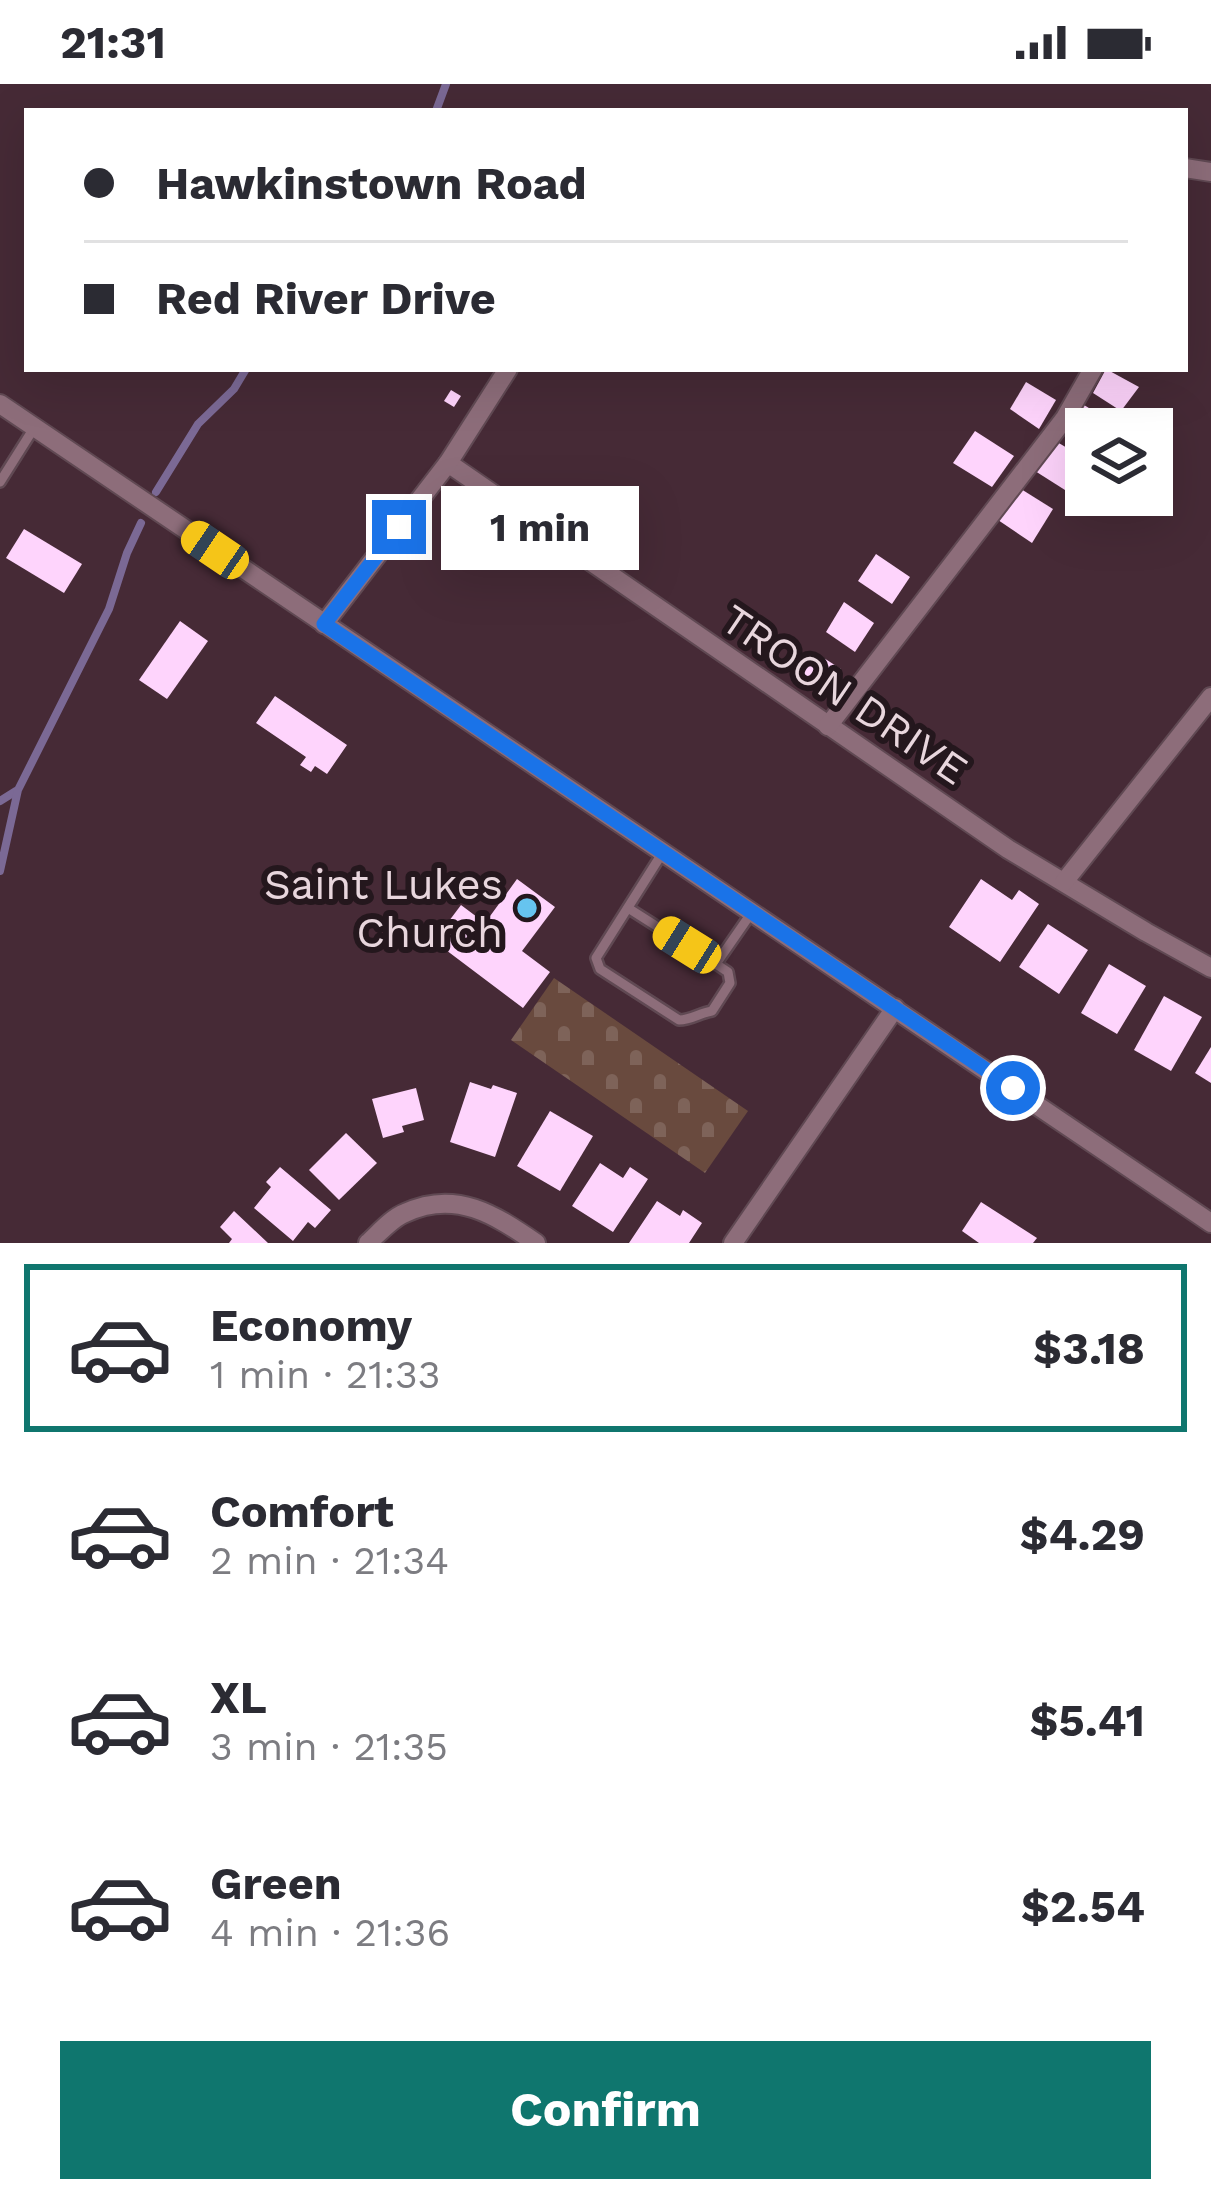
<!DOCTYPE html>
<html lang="en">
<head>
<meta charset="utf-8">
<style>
  :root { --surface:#fff; --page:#f7f7f7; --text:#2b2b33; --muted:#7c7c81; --line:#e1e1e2; --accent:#0f766e }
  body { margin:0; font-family:"Work Sans",sans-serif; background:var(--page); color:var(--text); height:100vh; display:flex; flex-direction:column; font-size:45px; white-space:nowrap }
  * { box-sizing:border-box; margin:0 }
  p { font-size:39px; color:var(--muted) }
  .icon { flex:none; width:66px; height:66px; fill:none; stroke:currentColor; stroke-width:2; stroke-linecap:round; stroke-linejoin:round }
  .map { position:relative; height:1159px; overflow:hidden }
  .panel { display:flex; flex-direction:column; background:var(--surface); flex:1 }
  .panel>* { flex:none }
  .hud { position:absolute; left:24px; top:24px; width:1164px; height:264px; border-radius:0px; box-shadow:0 12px 48px #0002; display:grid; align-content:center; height:264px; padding:0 60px; background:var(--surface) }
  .tools { position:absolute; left:1065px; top:324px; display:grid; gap:24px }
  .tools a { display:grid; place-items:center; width:108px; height:108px; border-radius:0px; background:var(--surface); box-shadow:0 12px 48px #0002; font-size:60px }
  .end { position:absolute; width:54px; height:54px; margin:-27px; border:15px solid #1a73e8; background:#fff; box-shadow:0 0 0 6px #fff }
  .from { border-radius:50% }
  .bubble { position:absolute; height:84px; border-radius:0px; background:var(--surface); box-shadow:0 12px 48px #0002; font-size:39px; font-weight:700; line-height:84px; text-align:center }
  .car { position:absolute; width:36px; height:72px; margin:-36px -18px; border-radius:15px; box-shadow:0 0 9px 3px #0007; background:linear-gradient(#f5c518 24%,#345 0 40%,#f5c518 0 76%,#345 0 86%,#f5c518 0) }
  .hud b { display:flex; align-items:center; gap:42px; height:114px; font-size:45px }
  .hud b+b { border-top:3px solid var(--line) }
  .hud i { width:30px; height:30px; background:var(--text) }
  ul { padding:21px 0 0; list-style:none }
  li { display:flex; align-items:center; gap:36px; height:168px; margin:0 24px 18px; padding:0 36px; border:6px solid transparent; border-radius:0px }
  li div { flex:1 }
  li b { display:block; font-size:45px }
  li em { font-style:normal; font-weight:700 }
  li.on { border-color:var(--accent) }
  li>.icon { width:108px; height:108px; stroke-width:1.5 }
  .primary-button { display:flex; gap:24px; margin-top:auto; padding:24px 60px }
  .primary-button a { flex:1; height:138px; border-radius:0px; background:var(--accent); color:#fff; font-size:48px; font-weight:700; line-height:138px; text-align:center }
  .status { display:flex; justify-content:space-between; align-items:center; height:84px; padding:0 60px; background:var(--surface); direction:ltr }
  .status svg { height:33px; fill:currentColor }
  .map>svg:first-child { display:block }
</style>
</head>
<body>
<div class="status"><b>21:31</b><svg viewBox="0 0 49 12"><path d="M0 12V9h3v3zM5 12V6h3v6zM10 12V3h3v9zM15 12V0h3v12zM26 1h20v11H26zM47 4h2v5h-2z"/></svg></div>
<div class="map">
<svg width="1211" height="1159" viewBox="0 0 1211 1159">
  <defs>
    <pattern id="cemetery-stones" width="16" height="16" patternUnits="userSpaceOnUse" patternTransform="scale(3)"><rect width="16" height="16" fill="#694a3e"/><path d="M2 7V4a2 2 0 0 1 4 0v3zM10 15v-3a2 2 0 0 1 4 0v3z" fill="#7e6359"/></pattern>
  </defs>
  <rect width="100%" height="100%" fill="#462a36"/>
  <polygon fill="url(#cemetery-stones)" points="554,894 748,1027 705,1089 511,956"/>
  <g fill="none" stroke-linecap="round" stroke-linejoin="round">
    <g stroke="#7b6995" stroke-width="8">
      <polyline points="436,27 446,0"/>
      <polyline points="156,408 198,340 234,305 246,285"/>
      <polyline points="0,717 16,707"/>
      <polyline points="0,787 18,706 109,525 127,469 141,439"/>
    </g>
  </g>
  <g fill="#fed4fc">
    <polygon points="1106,285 1139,303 1121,327 1093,309"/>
    <polygon points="1026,298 1056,316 1039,345 1010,325"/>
    <polygon points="451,306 461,312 454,323 444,317"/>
    <polygon points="1084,321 1115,340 1112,345 1086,345 1086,357 1069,345"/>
    <polygon points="975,347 1014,372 992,403 953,379"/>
    <polygon points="1057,358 1086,375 1065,406 1035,387"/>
    <polygon points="1021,405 1053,425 1032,459 998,436"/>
    <polygon points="24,445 82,480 64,509 6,474"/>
    <polygon points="876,470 910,493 892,520 858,497"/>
    <polygon points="844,518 874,539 855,568 826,548"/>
    <polygon points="180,537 208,557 167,615 139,596"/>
    <polygon points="816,569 841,585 824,611 799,593"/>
    <polygon points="275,612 347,661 327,690 315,682 311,688 300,681 306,673 256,639"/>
    <polygon points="517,795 555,823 522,867 550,888 523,924 434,857 461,821 485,839"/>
    <polygon points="981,795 1012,816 1019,806 1039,820 1000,878 949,843"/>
    <polygon points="1048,840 1088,866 1059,910 1019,883"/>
    <polygon points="1109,880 1146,902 1117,950 1081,929"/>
    <polygon points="1164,912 1202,933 1171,987 1134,966"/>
    <polygon points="1211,963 1211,999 1195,989"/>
    <polygon points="470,998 491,1005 493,1001 517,1009 495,1073 450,1058"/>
    <polygon points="416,1004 424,1036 402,1042 404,1048 383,1054 372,1015"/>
    <polygon points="550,1027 593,1052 560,1107 517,1082"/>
    <polygon points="346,1049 377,1079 339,1116 309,1086"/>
    <polygon points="600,1079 623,1094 630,1083 648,1095 613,1148 572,1122"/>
    <polygon points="280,1083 331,1126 315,1144 308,1138 293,1157 254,1124 271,1103 266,1098"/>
    <polygon points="657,1117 680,1132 683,1126 702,1139 689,1159 629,1159"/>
    <polygon points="981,1118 1037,1154 1033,1159 979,1159 962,1147"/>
    <polygon points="234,1127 268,1159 229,1159 232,1155 220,1143"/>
  </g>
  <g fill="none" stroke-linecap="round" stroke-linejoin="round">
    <defs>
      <g id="lane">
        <polyline points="0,398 34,344"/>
        <path d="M663 768 596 874 600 885 679 936C692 936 699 929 712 927L730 899 728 888 716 880 752 828"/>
        <polyline points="628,824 716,880"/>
      </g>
      <g id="street">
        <polyline points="1185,84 1211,88"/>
        <polyline points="0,320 1211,1139"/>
        <polyline points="448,379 1008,765 1146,848 1211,884"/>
        <polyline points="324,540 448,379 508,285"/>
        <polyline points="828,642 1065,334 1093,285"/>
        <polyline points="1064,798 1211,613"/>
        <path d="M368 1159C379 1149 392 1134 405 1129 456 1105 495 1131 536 1159"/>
        <polyline points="733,1159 895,924"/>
      </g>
    </defs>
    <use href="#lane" stroke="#604953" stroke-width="14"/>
    <use href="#street" stroke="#604953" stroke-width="22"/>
    <use href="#lane" stroke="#8d6d7a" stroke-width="9"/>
    <use href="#street" stroke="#8d6d7a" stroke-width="18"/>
  </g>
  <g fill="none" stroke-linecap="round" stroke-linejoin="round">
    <polyline stroke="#1a73e8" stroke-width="15" points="399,443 324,540 1013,1004"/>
  </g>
  <circle fill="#66c4ef" stroke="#24171d" stroke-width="4.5" cx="527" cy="824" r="12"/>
  <g text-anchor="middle" stroke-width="12" stroke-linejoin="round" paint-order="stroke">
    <g font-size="42" fill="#e8d6dd" stroke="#24171d">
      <text transform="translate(845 610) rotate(34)" y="15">TROON DRIVE</text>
    </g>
    <g font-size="42" fill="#e8d6dd" stroke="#24171d" text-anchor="end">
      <text x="503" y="815">Saint Lukes<tspan x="503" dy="48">Church</tspan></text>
    </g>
  </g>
</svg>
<div class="tools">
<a><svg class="icon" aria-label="layers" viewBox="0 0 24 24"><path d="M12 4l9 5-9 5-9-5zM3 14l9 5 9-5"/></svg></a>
</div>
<i class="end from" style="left:1013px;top:1004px"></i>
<i class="end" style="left:399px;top:443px"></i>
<div class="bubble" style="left:441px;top:402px;width:198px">1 min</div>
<i class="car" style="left:215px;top:466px;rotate:304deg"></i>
<i class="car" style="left:687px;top:861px;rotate:302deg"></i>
<div class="hud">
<b><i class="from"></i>Hawkinstown Road</b>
<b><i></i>Red River Drive</b>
</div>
</div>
<section class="panel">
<ul>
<li class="on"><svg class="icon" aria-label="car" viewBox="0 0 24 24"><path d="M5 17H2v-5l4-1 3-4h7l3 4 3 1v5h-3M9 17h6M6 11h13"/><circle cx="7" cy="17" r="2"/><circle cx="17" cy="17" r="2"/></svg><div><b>Economy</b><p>1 min · 21:33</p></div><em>$3.18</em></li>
<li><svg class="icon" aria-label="car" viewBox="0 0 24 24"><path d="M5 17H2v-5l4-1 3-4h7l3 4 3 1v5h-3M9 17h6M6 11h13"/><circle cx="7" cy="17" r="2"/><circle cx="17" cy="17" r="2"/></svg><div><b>Comfort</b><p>2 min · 21:34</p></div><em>$4.29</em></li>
<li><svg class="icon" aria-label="car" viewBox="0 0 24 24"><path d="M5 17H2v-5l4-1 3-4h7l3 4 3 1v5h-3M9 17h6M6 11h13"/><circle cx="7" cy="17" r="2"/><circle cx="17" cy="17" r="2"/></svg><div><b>XL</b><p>3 min · 21:35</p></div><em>$5.41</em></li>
<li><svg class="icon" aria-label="car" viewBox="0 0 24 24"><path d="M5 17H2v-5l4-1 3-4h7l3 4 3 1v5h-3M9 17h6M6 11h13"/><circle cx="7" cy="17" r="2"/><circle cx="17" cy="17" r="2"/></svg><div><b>Green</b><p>4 min · 21:36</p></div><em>$2.54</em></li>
</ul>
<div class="primary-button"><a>Confirm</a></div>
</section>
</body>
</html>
